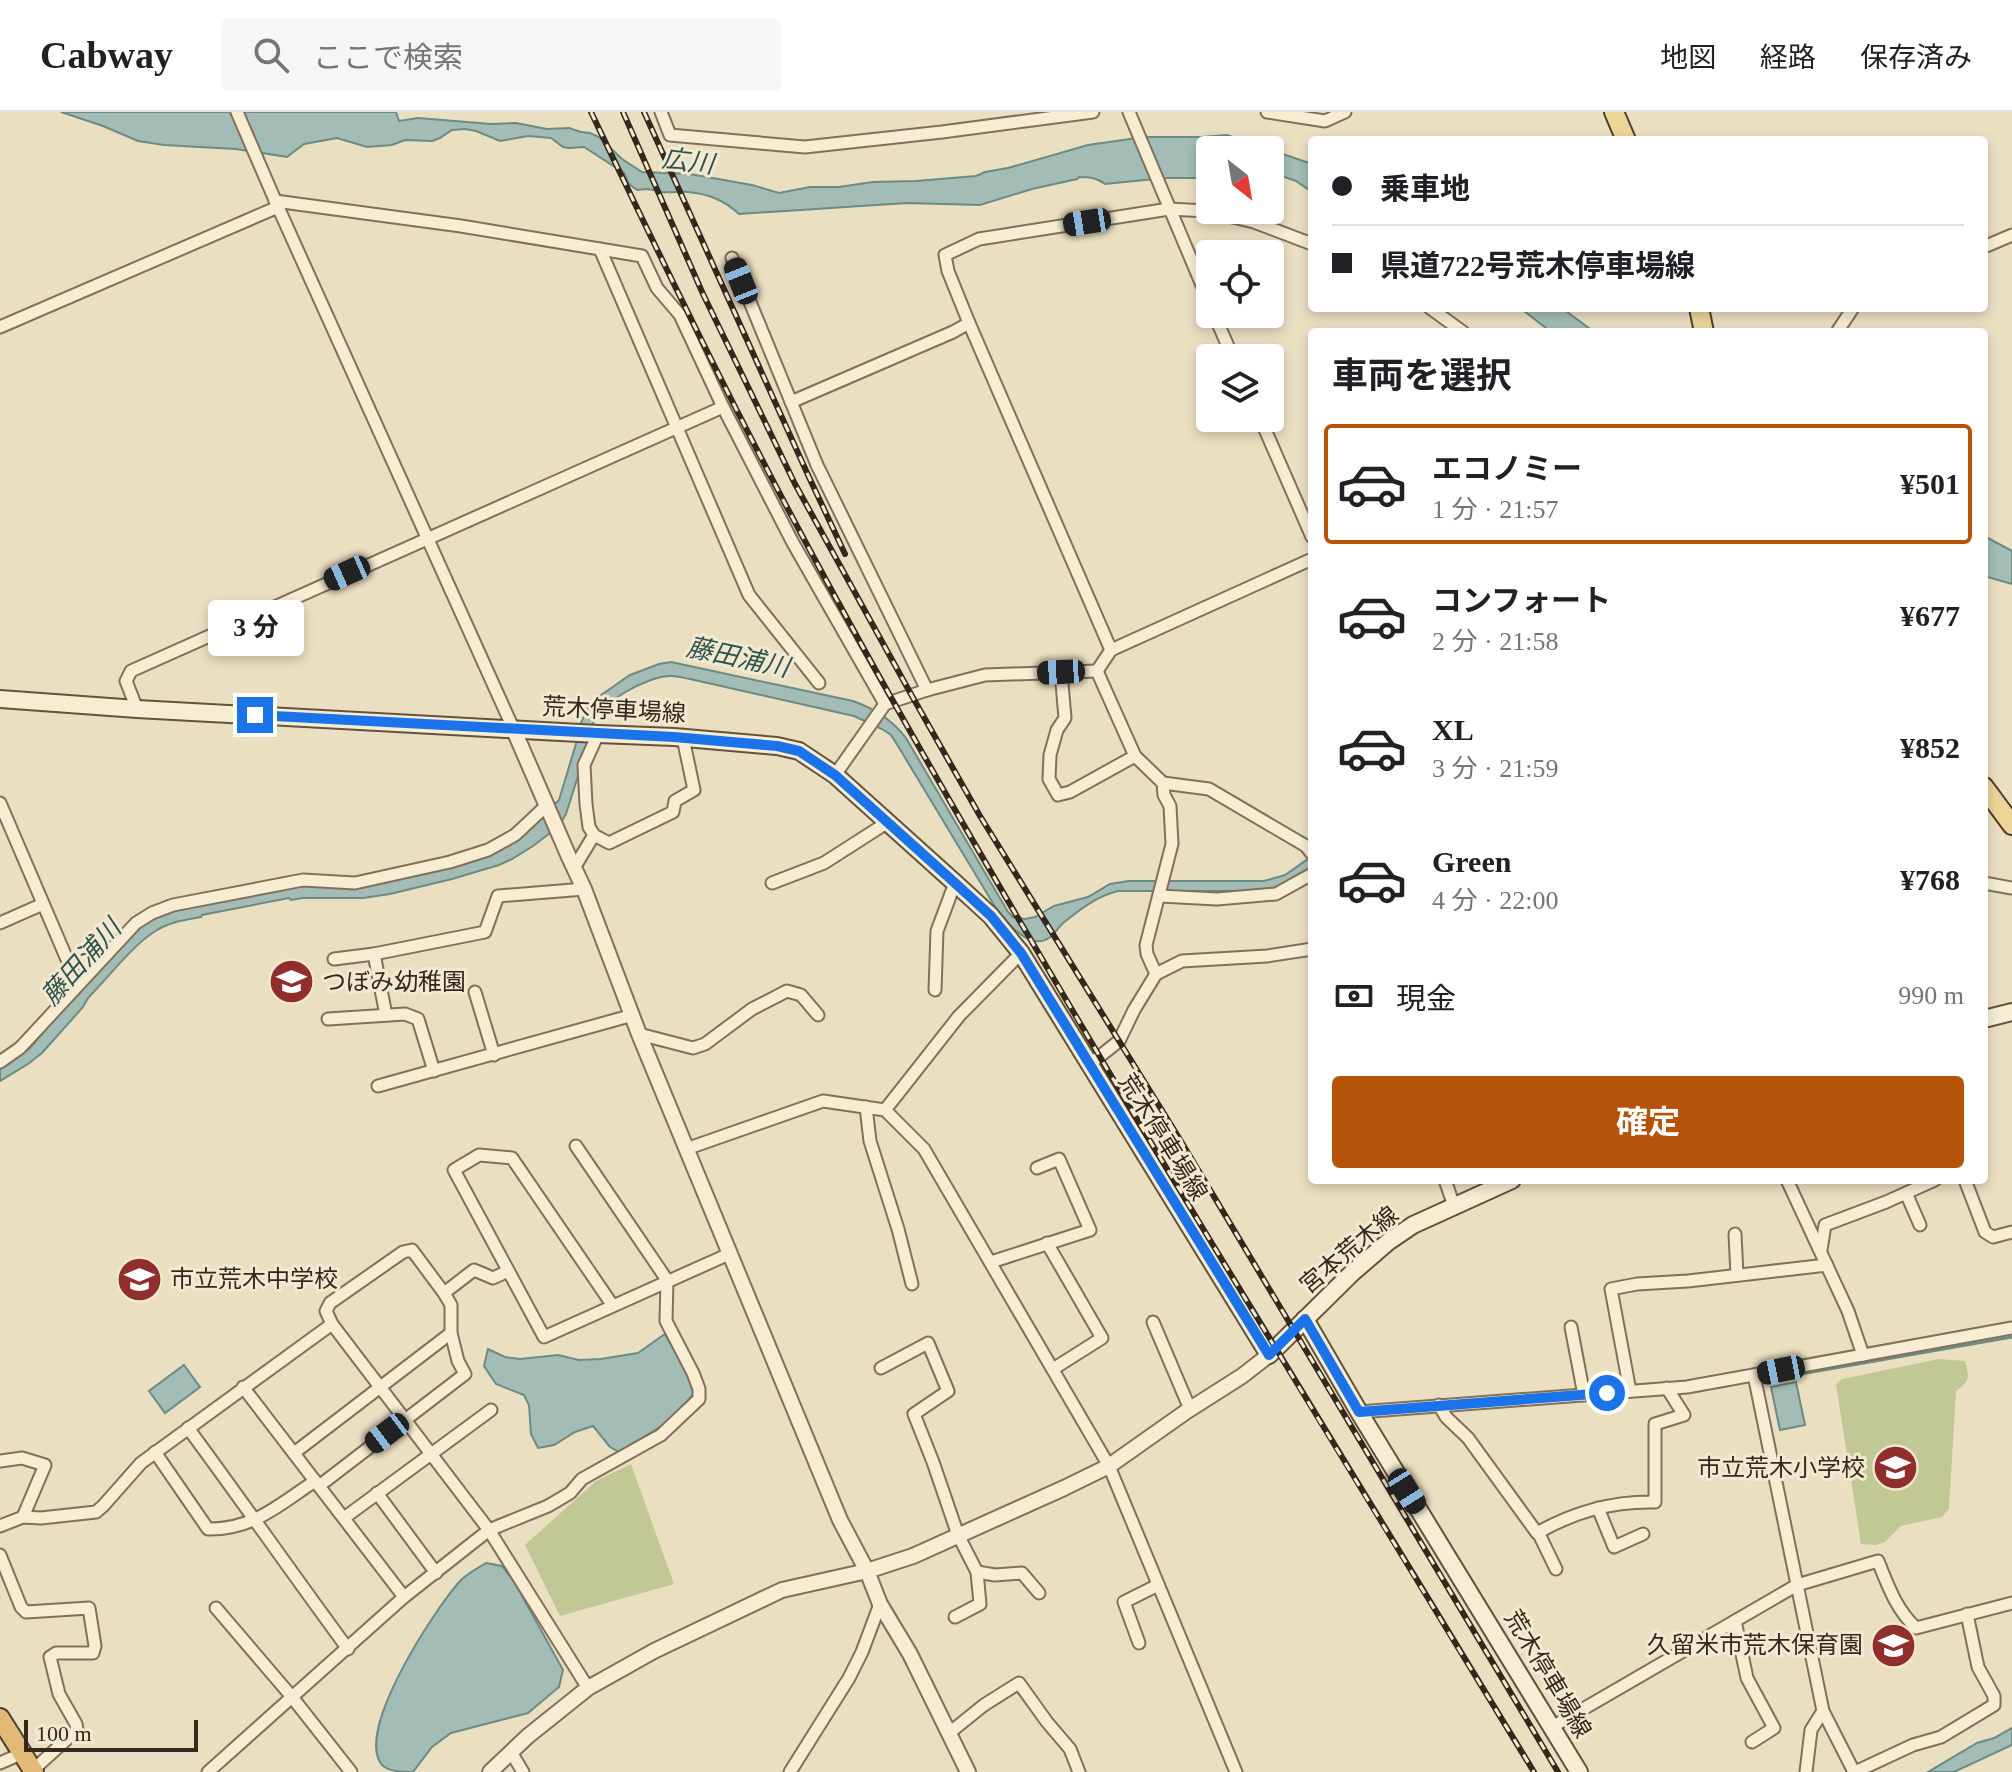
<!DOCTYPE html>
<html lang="ja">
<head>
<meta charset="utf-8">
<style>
  :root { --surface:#fff; --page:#f6f6f6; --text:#202124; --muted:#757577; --line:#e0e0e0; --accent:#b45309 }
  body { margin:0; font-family:"Times New Roman","Noto Sans JP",serif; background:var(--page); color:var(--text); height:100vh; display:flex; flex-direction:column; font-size:30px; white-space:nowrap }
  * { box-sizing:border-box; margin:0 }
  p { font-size:26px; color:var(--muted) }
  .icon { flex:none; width:44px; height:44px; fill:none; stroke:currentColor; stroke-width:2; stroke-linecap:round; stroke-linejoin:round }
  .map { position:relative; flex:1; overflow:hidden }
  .drawer { position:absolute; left:1308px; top:216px; width:680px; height:856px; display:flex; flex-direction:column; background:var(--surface); border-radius:8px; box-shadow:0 4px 12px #0003 }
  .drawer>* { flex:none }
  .top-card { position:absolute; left:1308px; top:24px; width:680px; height:176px; border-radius:8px; box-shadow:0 4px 12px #0003; display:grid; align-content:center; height:176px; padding:0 24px; background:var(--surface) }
  .needle { width:52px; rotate:149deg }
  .tools { position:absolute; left:1196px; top:24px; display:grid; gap:16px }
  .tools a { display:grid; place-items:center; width:88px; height:88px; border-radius:8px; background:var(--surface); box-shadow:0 4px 12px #0003; font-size:40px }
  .scale { position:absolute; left:24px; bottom:20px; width:174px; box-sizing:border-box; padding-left:8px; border:4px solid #34281d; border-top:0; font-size:22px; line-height:28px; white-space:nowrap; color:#34281d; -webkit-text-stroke:6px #f3e9d0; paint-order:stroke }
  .end { position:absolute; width:36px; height:36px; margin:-18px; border:10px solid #1a73e8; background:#fff; box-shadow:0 0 0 4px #fff }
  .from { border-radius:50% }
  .bubble { position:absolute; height:56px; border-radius:8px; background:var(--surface); box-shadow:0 4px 12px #0003; font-size:26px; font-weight:700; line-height:56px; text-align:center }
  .car { position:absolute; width:24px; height:48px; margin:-24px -12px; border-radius:10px; box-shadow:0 0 6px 2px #0007; background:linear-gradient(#222 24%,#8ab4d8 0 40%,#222 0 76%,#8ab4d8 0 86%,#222 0) }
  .top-card b { display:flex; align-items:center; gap:28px; height:76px; font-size:30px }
  .top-card b+b { border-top:2px solid var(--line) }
  .top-card i { width:20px; height:20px; background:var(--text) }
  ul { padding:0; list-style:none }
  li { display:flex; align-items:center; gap:24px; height:120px; margin:0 16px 12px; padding:0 8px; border:4px solid transparent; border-radius:8px }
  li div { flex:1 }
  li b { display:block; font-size:30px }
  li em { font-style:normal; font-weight:700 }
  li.selected { border-color:var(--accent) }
  li>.icon { width:72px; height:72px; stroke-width:1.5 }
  h2 { padding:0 24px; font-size:36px; line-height:96px }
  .pay { display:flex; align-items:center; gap:20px; height:88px; padding:0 24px; font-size:30px }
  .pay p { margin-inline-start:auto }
  .primary-button { display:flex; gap:16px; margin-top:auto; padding:16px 24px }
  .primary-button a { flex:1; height:92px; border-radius:8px; background:var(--accent); color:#fff; font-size:32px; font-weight:700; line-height:92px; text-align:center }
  header { display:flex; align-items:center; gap:48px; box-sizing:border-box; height:112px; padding:0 40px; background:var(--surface); border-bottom:2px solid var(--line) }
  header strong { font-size:38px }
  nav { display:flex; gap:44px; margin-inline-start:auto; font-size:28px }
  .search { width:560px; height:72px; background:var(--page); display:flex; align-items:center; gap:20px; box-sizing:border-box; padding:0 28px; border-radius:8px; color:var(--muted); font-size:30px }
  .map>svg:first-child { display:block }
</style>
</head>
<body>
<header>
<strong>Cabway</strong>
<div class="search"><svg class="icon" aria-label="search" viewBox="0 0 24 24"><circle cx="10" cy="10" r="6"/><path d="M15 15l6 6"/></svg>ここで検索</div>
<nav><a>地図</a><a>経路</a><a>保存済み</a></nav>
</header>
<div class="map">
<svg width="2012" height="1660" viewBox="0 0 2012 1660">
  <rect width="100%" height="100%" fill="#ebdfc1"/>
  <g fill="#c1c896">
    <path d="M1939 1247 1965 1249C1969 1266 1971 1268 1956 1279L1949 1397 1942 1405 1901 1414 1885 1430 1876 1433 1861 1432 1836 1272 1842 1267Z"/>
    <polygon points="631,1352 674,1472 560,1504 525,1433 596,1369"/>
  </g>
  <g fill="#a3bdb6" stroke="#6b8b83" stroke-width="2">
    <path d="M61 0H396L399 9 418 6 491 12 516 11 547 17 569 16 581 20 590 21 599 25 622 47 642 60 690 62 752 73 779 81 810 75H839L873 70 916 69 976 64 985 60 1008 56 1088 33 1144 25H1202L1227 23 1312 52V80L1296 69 1270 60V38H1210V66H1165L1105 72C1097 66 1090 65 1079 65L1077 67 1032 77 980 93 907 91 739 102C724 88 709 82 688 80 680 79 671 81 662 80 653 78 647 76 637 78L629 72 624 61 584 35 569 36 563 35 551 26 528 24 500 29 476 19 465 17 452 18 440 26 432 29 405 28 392 33 367 35 337 26 304 32 287 45 236 37 164 33 138 29 103 14Z"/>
    <polygon points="1520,196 1562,196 1594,220 1551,220"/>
    <polygon points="1984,424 2012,439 2012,472 1984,464"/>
    <path d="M671 550 853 589C875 597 891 607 906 626L1008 800 1013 805 1025 807 1035 805 1054 794 1088 785 1110 772 1129 769H1264L1285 763 1312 744V755L1279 775 1253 779H1118C1097 784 1079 798 1062 812 1058 816 1054 823 1049 826 1031 838 1011 814 1000 803L898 634 891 623 882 617 854 604 690 567C684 566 677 564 671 564 647 564 600 590 592 614 591 616 590 623 590 626L566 702 559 714 533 734 512 747 499 753 452 767 390 782 363 786H303L291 788 289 786 202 803 201 805C185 808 168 810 154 820 133 833 106 868 88 886L83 895 42 941 28 952 0 969V956L29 937 78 880 139 815 151 807 173 798 304 773 365 774 471 749 501 738 523 723 559 688 578 625 580 613 588 595 594 588 630 563 659 552Z"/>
    <polygon points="665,1222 697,1277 673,1307 619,1340 610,1335 593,1314 575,1320 554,1333 538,1336 531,1322 529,1293 524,1283 496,1272 484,1254 488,1237 505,1245 520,1247 558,1243 579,1248 601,1247 638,1241"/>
    <polygon points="184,1253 200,1275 165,1301 149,1279"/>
    <polygon points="1796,1270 1805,1313 1780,1318 1771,1275"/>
    <path d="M486 1451 502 1454 515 1471 563 1558 559 1575 528 1601 451 1621 432 1635 413 1660C403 1660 391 1660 383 1654 352 1622 436 1495 461 1468 468 1461 478 1456 486 1451Z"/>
    <polygon points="2012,1616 2012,1633 1954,1660 1928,1660 1977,1631 1994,1626"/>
  </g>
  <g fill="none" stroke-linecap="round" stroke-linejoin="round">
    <polyline stroke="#6b8b83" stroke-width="3" points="1767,1268 2012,1225"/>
    <defs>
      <g id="minor">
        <polyline points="237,0 278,95 513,616"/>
        <polyline points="661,0 670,23 805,35 942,20 1093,0"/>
        <polyline points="1129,0 1210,192"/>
        <polyline points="1267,0 1325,9 1345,0"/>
        <polyline points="275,89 461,114 642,144 657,176 680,203 723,295 793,431 885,592"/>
        <polyline points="1984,135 2012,123"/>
        <polyline points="600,137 749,483 819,571"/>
        <polyline points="732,146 817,353 927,578"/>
        <polyline points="1430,196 1463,220"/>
        <polyline points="1214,202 1233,246"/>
        <polyline points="0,215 278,95"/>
        <polyline points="1837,220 1853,196"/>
        <polyline points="791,290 953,220 969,211"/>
        <polyline points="1260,306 1312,425"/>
        <polyline points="1111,538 969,211 948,159 945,143 979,127 1169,97 1207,99 1254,110 1312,132"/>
        <polyline points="1097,559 1135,644 1163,671 1164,683 1170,694 1172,732 1146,833 1147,842 1156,862"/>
        <polyline points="1097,559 1111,538 1312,447"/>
        <polyline points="1061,560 1065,606 1057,618 1050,643 1049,667 1058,683 1070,680 1135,644"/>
        <polyline points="137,597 126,569 131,559 723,295"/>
        <polyline points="598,622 584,653 586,692 589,715 594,723 609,731 673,700 675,689 694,678 683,626"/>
        <polyline points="835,663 885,592 927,578 985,563 1097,559"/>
        <polyline points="1163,671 1209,677 1306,734 1312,742"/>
        <polyline points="0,691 78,873"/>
        <polyline points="574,756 594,723"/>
        <polyline points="772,771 824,751 888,710"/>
        <polyline points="1984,771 2012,776"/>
        <polyline points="1160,784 1217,787 1276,782 1312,762"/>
        <polyline points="0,811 43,792"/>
        <polyline points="374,842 386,903"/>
        <polyline points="334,847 374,842 485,820 498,784 584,777"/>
        <polyline points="935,878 937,819 955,771"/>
        <polyline points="475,880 494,943"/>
        <polyline points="328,907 405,902 418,907 434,959"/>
        <polyline points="639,922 693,936 705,932 752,897 787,879 801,883 818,903"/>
        <polyline points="0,950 20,936 136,811 152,801 173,793 303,768 355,771 450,750 488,738 515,723 546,694"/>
        <polyline points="1090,952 1119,929 1134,898 1156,862 1182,849 1267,844 1312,837"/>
        <polyline points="378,974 633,903"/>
        <polyline points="866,995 870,1029 898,1117 912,1172"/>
        <polyline points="885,998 959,904 1021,841"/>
        <polyline points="686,1037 823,989 885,998 924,1037 1109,1354 1236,1660"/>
        <polyline points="1445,1068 1454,1094"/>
        <polyline points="1787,1068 1848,1199 1863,1243"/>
        <polyline points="1965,1068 1985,1120 1993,1125 2012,1120"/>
        <polyline points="1906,1081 1920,1113"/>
        <polyline points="1735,1122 1737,1163"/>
        <polyline points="1047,1131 1102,1226 1053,1257"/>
        <polyline points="1821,1138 1825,1113 1886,1090 1935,1068"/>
        <polyline points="991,1150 1090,1118 1059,1047 1037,1056"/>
        <polyline points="444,1181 474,1158 493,1166 508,1159"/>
        <polyline points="613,1194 512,1046 479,1043 454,1058 544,1225 729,1142"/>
        <polyline points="1153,1210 1190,1297"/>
        <polyline points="1571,1215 1584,1283"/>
        <polyline points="881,1256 928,1231 948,1279 914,1302 933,1350 958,1423 977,1460 995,1463 1022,1461 1039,1481"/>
        <polyline points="1754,1263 1823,1599 1854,1660"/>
        <polyline points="243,1275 404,1485"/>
        <polyline points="1630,1279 1611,1177 1637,1172 1688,1169 1827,1153"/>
        <path d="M1439 1293 1446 1305 1468 1326 1537 1421C1574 1400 1611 1389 1655 1390V1312L1684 1303 1667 1276"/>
        <polyline points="1359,1300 1687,1275 2012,1216"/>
        <path d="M188 1316C242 1389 294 1464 348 1537"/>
        <path d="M155 1340 208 1417C253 1418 280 1392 315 1369"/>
        <polyline points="294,1341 451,1221"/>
        <polyline points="0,1349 22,1346 45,1353 23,1405"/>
        <polyline points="319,1374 465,1262 458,1249 451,1221 451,1193 444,1181 412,1138 403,1140 330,1191 326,1199 332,1212"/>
        <polyline points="377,1381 436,1461"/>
        <polyline points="1598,1396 1614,1435 1643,1422"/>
        <polyline points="344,1406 491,1298"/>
        <polyline points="0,1414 23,1405 41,1406 96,1400 103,1394 141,1351 332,1212 489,1418 588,1576"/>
        <polyline points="1538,1420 1556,1457"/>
        <polyline points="0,1443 21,1495 26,1500 89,1496 95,1534 93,1541 56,1541 50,1545 59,1582 76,1612 77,1618 33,1658"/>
        <polyline points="216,1496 292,1585 351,1660"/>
        <polyline points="955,1505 980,1492 977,1460"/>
        <polyline points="1735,1509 1747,1566 1774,1616 1752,1630"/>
        <polyline points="1139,1531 1124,1490 1158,1473"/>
        <path d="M1552 1615 1797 1473 1878 1449C1888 1474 1896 1497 1916 1516L2012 1491"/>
        <polyline points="948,1622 984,1593 1019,1571 1047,1610 1070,1637 1079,1660"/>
        <polyline points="511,1640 523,1660"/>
        <polyline points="0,1651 23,1641"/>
        <polyline points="208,1660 404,1485 489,1418 548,1394 570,1381 582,1367 661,1323 699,1287 699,1277 693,1261 666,1209 667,1168 576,1034"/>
        <polyline points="790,1660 849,1566 862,1540 880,1492"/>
        <polyline points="1806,1660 1811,1618 1823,1599"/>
        <polyline points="1855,1660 1913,1633 1941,1625 1994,1593 1994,1584 1978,1555 1967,1502"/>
      </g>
      <g id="tertiary">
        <polyline points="513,616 569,745 584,777 639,922 840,1408 867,1459 880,1492 910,1542 968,1660"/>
        <polyline points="490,1660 528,1624 588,1576 654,1539 782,1478 867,1459 913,1444 1064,1376 1109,1354 1187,1299 1242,1264 1269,1243"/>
      </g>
      <g id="secondary">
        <polyline points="0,587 137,597 598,622 674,625 777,634 799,639 835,663 955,771 991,804 1021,841 1269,1243 1352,1161 1388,1130 1413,1113 1512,1068"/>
        <polyline points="1984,907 2012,900"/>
        <polyline points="1305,1207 1359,1300 1579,1660"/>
      </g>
      <g id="primary">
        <polyline points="1614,0 1626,28"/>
        <polyline points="1699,196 1704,220"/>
        <polyline points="1984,675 2012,713"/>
      </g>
      <polyline id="trunk" points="0,1606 34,1660"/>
    </defs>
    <use href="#minor" stroke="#83705a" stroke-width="15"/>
    <use href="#tertiary" stroke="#83705a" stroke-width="18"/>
    <use href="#secondary" stroke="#65523d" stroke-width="20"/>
    <use href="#primary" stroke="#513f2e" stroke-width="22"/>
    <use href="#trunk" stroke="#513f2e" stroke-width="22"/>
    <use href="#minor" stroke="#f6edd3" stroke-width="11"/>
    <use href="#tertiary" stroke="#f6edd3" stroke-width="14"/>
    <use href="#secondary" stroke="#f6edd3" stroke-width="16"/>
    <use href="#primary" stroke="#edd59a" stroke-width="18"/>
    <use href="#trunk" stroke="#e2ba78" stroke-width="18"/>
    <defs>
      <g id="rail">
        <path d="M591 0C664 153 738 306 819 455 919 640 1027 822 1135 1004 1267 1223 1400 1441 1534 1660"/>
        <polyline points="623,0 703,182 795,372 912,584 980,704 1179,1026 1558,1660"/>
        <polyline points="644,0 808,363 845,442"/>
      </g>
    </defs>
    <use href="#rail" stroke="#34281d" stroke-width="6"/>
    <use href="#rail" stroke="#f3e9d0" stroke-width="3" stroke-dasharray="9" stroke-linecap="butt"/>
  </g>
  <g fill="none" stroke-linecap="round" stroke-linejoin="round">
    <polyline stroke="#1a73e8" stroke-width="10" points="255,603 674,625 777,634 799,639 835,663 955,771 991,804 1021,841 1269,1243 1305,1207 1359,1300 1607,1281"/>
  </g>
  <defs>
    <symbol id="school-disc" viewBox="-11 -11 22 22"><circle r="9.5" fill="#8f2e2d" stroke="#f3e9d0"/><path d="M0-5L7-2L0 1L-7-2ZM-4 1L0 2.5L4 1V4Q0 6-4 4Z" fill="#fff"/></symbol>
  </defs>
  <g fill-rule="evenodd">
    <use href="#school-disc" x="266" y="844" width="51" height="51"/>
    <use href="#school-disc" x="114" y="1142" width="51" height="51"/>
    <use href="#school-disc" x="1870" y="1330" width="51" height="51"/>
    <use href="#school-disc" x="1868" y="1508" width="51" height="51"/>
  </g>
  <g text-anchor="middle" stroke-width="6" stroke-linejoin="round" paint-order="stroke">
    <g font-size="24" fill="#34281d" stroke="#f3e9d0">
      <text transform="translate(614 598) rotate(3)" y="8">荒木停車場線</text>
      <text transform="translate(1163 1025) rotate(58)" y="8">荒木停車場線</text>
      <text transform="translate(1349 1138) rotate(-40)" y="8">宮本荒木線</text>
      <text transform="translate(1548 1562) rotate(59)" y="8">荒木停車場線</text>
    </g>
    <g font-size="24" fill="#34281d" stroke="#f3e9d0" text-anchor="start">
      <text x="322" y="878">つぼみ幼稚園</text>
      <text x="170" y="1175">市立荒木中学校</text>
      <text x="1865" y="1364" text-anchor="end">市立荒木小学校</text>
      <text x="1863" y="1541" text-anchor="end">久留米市荒木保育園</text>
    </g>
    <g font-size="26" font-style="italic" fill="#2d5351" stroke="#f3e9d0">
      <text transform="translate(688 49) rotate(7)" y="9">広川</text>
      <text transform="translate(738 545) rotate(12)" y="9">藤田浦川</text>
      <text transform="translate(81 850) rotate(-48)" y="9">藤田浦川</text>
    </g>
  </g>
</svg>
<div class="tools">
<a><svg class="needle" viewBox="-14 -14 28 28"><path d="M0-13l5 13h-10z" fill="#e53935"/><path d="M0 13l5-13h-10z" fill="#757577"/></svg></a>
<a><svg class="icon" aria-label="locate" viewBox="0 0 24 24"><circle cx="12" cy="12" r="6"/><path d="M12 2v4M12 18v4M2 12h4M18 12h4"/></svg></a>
<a><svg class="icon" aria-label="layers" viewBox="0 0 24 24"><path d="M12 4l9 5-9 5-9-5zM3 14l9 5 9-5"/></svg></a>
</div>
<div class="scale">100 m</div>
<i class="end from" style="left:1607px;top:1281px"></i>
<i class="end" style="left:255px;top:603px"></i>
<div class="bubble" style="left:208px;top:488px;width:96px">3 分</div>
<i class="car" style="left:1087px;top:110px;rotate:261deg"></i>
<i class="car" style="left:741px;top:169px;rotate:338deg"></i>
<i class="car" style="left:347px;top:461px;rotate:246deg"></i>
<i class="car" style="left:1061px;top:560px;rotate:267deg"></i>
<i class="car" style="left:1781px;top:1258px;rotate:259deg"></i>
<i class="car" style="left:387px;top:1321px;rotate:233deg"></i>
<i class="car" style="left:1407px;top:1379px;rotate:148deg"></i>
<div class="top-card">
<b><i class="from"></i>乗車地</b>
<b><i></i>県道722号荒木停車場線</b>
</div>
<section class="drawer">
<h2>車両を選択</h2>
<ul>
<li class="selected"><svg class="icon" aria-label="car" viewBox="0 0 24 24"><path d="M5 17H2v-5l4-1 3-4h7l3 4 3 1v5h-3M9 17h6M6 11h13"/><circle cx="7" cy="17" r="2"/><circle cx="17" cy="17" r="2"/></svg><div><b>エコノミー</b><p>1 分 · 21:57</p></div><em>¥501</em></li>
<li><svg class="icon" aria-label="car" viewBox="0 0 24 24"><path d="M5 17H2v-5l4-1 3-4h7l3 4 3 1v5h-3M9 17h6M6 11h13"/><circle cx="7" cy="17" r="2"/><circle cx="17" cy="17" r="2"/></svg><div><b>コンフォート</b><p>2 分 · 21:58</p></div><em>¥677</em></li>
<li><svg class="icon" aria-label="car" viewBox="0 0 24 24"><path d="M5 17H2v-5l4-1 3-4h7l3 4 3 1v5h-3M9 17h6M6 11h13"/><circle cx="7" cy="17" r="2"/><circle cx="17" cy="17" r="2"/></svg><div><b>XL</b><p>3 分 · 21:59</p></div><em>¥852</em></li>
<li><svg class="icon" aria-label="car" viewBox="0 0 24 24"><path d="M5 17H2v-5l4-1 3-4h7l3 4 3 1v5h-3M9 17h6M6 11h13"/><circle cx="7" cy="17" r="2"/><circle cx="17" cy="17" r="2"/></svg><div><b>Green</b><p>4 分 · 22:00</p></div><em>¥768</em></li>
</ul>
<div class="pay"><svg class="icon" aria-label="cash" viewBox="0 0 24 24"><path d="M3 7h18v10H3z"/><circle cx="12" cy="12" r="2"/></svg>現金<p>990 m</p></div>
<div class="primary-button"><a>確定</a></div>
</section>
</div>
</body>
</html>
